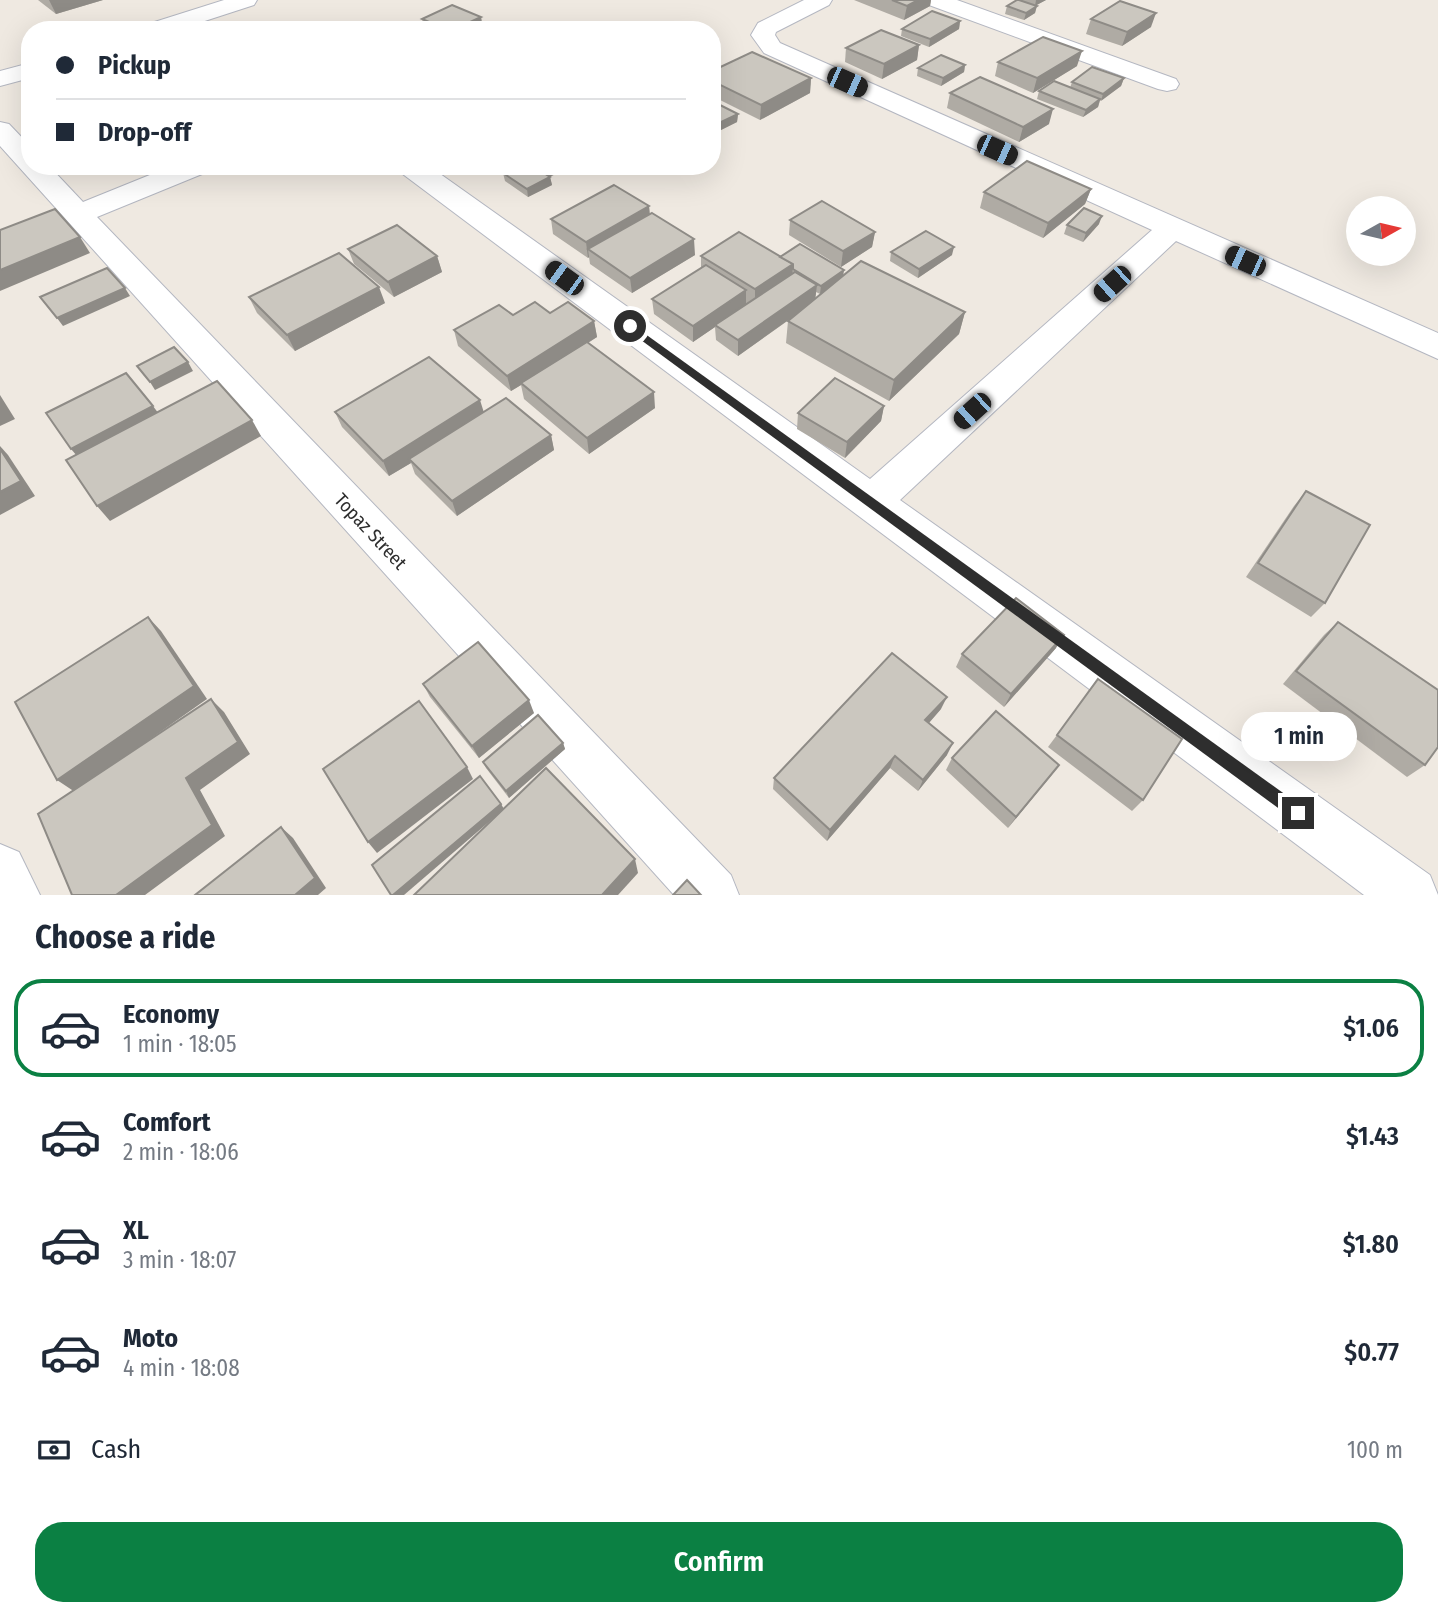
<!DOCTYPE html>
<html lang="en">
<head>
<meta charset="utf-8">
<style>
  :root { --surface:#fff; --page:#f2f2f3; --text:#1f2937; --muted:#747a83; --line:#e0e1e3; --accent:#0b8043 }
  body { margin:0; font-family:"Fira Sans Condensed",sans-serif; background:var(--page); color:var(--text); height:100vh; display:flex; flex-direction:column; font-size:26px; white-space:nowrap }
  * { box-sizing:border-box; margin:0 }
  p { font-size:23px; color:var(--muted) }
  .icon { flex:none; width:38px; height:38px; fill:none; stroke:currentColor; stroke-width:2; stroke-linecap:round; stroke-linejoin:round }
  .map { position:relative; height:895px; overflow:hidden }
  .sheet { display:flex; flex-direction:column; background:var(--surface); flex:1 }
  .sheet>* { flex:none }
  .guide { position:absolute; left:21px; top:21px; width:700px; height:154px; border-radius:28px; box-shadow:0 7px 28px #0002; display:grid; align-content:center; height:154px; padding:0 35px; background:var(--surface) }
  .needle { width:46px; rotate:82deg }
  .buttons { position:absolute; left:1346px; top:196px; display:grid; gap:14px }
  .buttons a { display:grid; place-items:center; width:70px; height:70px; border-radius:50%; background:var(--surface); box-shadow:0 7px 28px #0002; font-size:35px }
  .end { position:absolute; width:32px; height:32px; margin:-16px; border:9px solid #2e2e2e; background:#fff; box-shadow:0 0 0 4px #fff }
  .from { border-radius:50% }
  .bubble { position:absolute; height:49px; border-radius:24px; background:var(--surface); box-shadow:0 7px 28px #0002; font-size:23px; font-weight:600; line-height:49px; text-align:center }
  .car { position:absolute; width:21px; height:42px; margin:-21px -10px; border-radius:9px; box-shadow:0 0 5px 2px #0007; background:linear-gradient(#222 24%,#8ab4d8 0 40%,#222 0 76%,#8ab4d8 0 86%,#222 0) }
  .guide b { display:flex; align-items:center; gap:24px; height:66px; font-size:26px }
  .guide b+b { border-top:2px solid var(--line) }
  .guide i { width:18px; height:18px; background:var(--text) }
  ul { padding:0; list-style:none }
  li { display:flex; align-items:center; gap:21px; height:98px; margin:0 14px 10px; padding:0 21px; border:4px solid transparent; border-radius:28px }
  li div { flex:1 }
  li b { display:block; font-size:26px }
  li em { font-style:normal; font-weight:600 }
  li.current { border-color:var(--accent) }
  li>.icon { width:63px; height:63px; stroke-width:1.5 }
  h2 { padding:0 35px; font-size:32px; line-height:84px }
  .pay { display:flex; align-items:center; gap:18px; height:77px; padding:0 35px; font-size:26px }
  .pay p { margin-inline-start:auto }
  .cta { display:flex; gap:14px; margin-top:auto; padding:14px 35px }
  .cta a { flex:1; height:80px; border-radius:28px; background:var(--accent); color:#fff; font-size:28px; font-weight:600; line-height:80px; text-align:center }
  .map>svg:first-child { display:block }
</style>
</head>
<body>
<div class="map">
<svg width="1438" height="895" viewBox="0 0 1438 895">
  <rect width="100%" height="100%" fill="#efe9e1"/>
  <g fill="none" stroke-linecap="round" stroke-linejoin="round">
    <defs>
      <g id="minor">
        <polygon points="224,0 257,0 254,5 177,30 142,30 145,25"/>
        <polygon points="804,0 832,0 829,5 776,32 775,35 780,43 1438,333 1438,359 1176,241 900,500 1430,875 1438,895 1364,895 400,172 396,166 429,166 870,479 1152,230 764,53 751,35 758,23"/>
        <polygon points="926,0 957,0 1176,79 1179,84 1176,89 1167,91 1158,89 929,5"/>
        <polygon points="30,63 30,78 0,86 0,71"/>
        <polygon points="0,122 9,124 30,146 30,166 49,166 83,202 172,166 211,166 207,172 97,217 731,875 739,895 674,895 0,146"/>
        <polygon points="0,844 19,852 40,895 0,895"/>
      </g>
    </defs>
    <use href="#minor" stroke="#b4b7c1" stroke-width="2"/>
    <use href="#minor" fill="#fff" fill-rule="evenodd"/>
  </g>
  <g fill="#afaba4" fill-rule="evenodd">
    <polygon points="38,0 103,0 56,14"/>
    <polygon points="854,0 931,0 930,6 904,20"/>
    <polygon points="1020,0 1046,0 1036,5 1035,13 1024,20 1005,14 1007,6"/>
    <polygon points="481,17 482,24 471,30 432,30 424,26 422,19"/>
    <polygon points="1091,19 1151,27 1122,46 1086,34"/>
    <polygon points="960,21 959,29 929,47 901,36 902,29"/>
    <polygon points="919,45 917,60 882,79 845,62 846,48"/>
    <polygon points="998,62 1077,66 1033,93 995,76"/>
    <polygon points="965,65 964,72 941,86 917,76 918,68"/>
    <polygon points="712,71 811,78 810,93 760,120 712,96"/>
    <polygon points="1124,78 1121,86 1100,101 1098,107 1083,117 1037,99 1039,91 1070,88 1072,82"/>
    <polygon points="950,93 1049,124 1019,142 947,108"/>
    <polygon points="712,101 738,114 737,122 715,133 712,132"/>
    <polygon points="518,166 571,166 550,177 552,185 528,197 505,181 503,173"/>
    <polygon points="1091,189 1085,204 1043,238 980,208 984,192"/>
    <polygon points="649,206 650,214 695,255 632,293 590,264 589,257 588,258 553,234 551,219"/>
    <polygon points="790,220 875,232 872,247 841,267 789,235"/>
    <polygon points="1099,224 1083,242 1064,234 1067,225"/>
    <polygon points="348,249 437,256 442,272 394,297 354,264"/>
    <polygon points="891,252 952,255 918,278 890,261"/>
    <path d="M701 256 780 257 965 312 959 334 889 401 786 343 788 321 800 312 738 356 716 340 715 327 693 342 654 314 652 299 701 268ZM826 290 815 299 816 292 820 294Z"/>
    <polygon points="249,297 385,303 295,351 257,313"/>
    <polygon points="550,313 594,321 597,337 588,343 655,408 589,454 524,399 521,385 511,391 458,346 454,330 513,315"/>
    <polygon points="884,406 881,421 845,458 797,429 798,413"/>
    <polygon points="335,412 483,412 551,435 554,450 457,516 415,474 411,463 389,476 342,427"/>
    <polygon points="1306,491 1325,603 1311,617 1246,577 1294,506"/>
    <polygon points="1338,622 1425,765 1407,777 1283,684 1324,635"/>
    <polygon points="1056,648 1004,707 956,667 962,654"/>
    <polygon points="423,684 534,713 479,758 430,697"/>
    <polygon points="941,709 929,723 947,755 918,791 890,768 827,841 773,789 774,778"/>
    <polygon points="1057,735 1143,800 1132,811 1048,747"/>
    <polygon points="563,743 565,749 509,798 486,768 483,762"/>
    <polygon points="952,758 1059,765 1008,828 946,770"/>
  </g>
  <g fill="#8e8b86">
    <polygon points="49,0 103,0 56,14"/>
    <polygon points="918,0 931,0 930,6 904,20 907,6"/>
    <polygon points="1036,0 1046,0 1035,6"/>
    <polygon points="1037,6 1035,13 1024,20 1026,13"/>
    <polygon points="1156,13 1151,27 1122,46 1127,32"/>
    <polygon points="481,17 482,24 471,30 453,30"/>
    <polygon points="960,21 959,29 929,47 930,39"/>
    <polygon points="919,45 917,60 882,79 884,64"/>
    <polygon points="1082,51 1077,66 1033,93 1037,78"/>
    <polygon points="965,65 964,72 941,86 943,78"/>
    <polygon points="811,78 810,93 760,120 761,105"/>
    <polygon points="1124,78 1121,86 1101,101 1103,94"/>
    <polygon points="1100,99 1098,107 1083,117 1086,110"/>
    <polygon points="1053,109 1049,124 1019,142 1023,127"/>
    <polygon points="738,114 737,122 715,133 715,125"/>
    <polygon points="461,166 471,166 462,171"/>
    <polygon points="553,166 571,166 545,179 544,171"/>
    <polygon points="550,177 552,185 528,197 527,189"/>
    <polygon points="1091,189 1085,204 1043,238 1048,223"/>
    <polygon points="649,206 650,222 588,249 589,257 588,258 586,242"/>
    <polygon points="1102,216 1099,224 1083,242 1086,233"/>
    <polygon points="875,232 872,247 841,267 843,251"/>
    <polygon points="80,237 90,253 0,291 0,270"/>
    <polygon points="694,239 695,255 632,293 630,278"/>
    <polygon points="954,247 952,255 918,278 919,269"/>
    <polygon points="437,256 442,272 394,297 388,282"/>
    <polygon points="793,264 792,280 755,305 755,289"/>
    <polygon points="844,270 843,278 820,294 821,286"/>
    <polygon points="817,285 815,301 738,356 738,340"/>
    <polygon points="379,287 385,303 295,351 287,335"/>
    <polygon points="125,288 130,296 63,326 57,318"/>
    <polygon points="746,290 746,306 715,325 715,327 693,342 693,326"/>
    <polygon points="965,312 959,334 889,401 894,380"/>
    <polygon points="594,321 597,337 522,384 521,383 521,385 511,391 507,376"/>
    <polygon points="188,362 193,371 155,390 150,382"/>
    <polygon points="654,392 655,408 589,454 587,438"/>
    <polygon points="0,395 15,419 0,426"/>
    <polygon points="480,400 485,416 409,459 411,463 389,476 383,461"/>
    <polygon points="153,406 164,421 84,464 71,449"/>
    <polygon points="884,406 881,421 845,458 847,442"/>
    <polygon points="252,420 261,436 110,521 97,506"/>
    <polygon points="551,435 554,450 457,516 452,501"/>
    <polygon points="0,446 8,455 35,496 0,515"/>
    <polygon points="148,617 161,631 207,699 75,792 57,780"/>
    <polygon points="1064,635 1056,648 1004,707 1011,694"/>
    <polygon points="947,697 941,709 920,733 925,720"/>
    <polygon points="211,699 224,712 250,754 200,790 225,836 145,895 116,895"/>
    <polygon points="529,700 534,713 479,758 472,746"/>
    <polygon points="563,743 565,749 509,798 506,791"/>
    <polygon points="953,743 947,755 918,791 923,780"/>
    <polygon points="895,756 890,768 827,841 830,830"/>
    <polygon points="1059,765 1050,777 1008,828 1016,817"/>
    <polygon points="467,767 473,779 377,853 368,842"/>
    <polygon points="501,804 504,809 404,895 393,895"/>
    <polygon points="281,827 293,838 326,888 318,895 295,895"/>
    <polygon points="635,859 638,873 618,895 602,895"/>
  </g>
  <g fill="#cbc7bf" stroke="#8e8b86" stroke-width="2">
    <polygon points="892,0 918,0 907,6"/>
    <polygon points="1017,0 1019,0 1037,6 1026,13 1007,6"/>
    <polygon points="1120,1 1156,13 1127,32 1091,19"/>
    <polygon points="452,5 481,17 453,30 448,30 422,19"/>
    <polygon points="932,11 960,21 930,39 902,29"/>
    <polygon points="881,30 919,45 884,64 846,48"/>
    <polygon points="1043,37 1082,51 1037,78 998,62"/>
    <polygon points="752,52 811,78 761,105 712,81 712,71"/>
    <polygon points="941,55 965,65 943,78 918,68"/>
    <polygon points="1092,67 1124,78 1103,94 1072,82"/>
    <polygon points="980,77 1053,109 1023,127 950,93"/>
    <polygon points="1054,81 1100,99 1086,110 1039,91"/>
    <polygon points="712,101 738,114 715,125 712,124"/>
    <polygon points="1027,161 1091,189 1048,223 984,192"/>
    <polygon points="518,166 533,166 550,177 527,189 503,173"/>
    <polygon points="536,166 553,166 544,171"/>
    <polygon points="614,185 649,206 586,242 551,219"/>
    <polygon points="822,201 875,232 843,251 790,220"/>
    <polygon points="1084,208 1102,216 1086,233 1067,225"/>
    <polygon points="55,209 80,237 0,270 0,230"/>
    <polygon points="652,213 694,239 630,278 588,249"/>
    <polygon points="397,225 437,256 388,282 348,249"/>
    <polygon points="926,231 954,247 919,269 891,252"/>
    <polygon points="739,232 793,264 755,289 701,256"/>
    <polygon points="800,244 844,270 821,286 793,269 793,264 780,257"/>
    <polygon points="339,253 379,287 287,335 249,297"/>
    <polygon points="861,261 965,312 894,380 788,321"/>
    <polygon points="706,265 746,290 693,326 652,299"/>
    <polygon points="107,268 125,288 57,318 40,297"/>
    <polygon points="795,272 817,285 738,340 715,325"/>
    <polygon points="535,302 550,313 568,302 594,321 507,376 454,330 499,305 513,315"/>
    <polygon points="587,342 654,392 587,438 521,383"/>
    <polygon points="174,347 188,362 150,382 137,366"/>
    <polygon points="429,357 480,400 383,461 335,412"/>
    <polygon points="126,373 153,406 71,449 46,413"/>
    <polygon points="835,378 884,406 847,442 798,413"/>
    <polygon points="217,381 252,420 97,506 66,460"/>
    <polygon points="506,398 551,435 452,501 409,459"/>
    <polygon points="0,449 21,481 0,492"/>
    <polygon points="1306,491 1370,525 1325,603 1258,563"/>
    <polygon points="1016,598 1064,635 1011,694 962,654"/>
    <polygon points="148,617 194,686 57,780 15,702"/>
    <polygon points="1338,622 1438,690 1438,747 1425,765 1296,671"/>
    <polygon points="478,642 529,700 472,746 423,684"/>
    <polygon points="892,653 947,697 925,720 953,743 923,780 895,756 830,830 774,778"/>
    <polygon points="1098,679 1182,739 1143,800 1057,735"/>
    <polygon points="211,699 238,742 186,778 212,825 116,895 72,895 38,814"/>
    <polygon points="419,701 467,767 368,842 323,769"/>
    <polygon points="996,711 1059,765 1016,817 952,758"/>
    <polygon points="538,715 563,743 506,791 483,762"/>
    <polygon points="546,768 635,859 602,895 414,895"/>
    <polygon points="480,776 501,804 393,895 391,895 372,865"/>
    <polygon points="281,827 315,878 295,895 195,895"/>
    <polygon points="687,880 701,895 673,895"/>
  </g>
  <polygon fill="#2e2e2e" points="630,323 1304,808 1306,813 1304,819 1298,821 1293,819 626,329 625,326"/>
  <g text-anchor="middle" stroke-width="5" stroke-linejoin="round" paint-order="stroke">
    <g font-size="19" fill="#2e2e2e" stroke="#fff">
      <text transform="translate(371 531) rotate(47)" y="7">Topaz Street</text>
    </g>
  </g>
</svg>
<div class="buttons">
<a><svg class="needle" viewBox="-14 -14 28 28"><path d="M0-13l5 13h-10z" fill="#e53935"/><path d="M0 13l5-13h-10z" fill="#747a83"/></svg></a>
</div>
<i class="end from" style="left:630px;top:326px"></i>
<i class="end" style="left:1298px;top:813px"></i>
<div class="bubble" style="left:1241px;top:712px;width:116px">1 min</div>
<i class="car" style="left:847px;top:82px;rotate:114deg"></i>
<i class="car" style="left:997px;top:150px;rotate:114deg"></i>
<i class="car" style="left:1245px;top:261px;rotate:294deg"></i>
<i class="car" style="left:564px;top:278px;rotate:306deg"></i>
<i class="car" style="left:1112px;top:284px;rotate:228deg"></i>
<i class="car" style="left:972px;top:411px;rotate:228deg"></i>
<div class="guide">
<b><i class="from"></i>Pickup</b>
<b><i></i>Drop-off</b>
</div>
</div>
<section class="sheet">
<h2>Choose a ride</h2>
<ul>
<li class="current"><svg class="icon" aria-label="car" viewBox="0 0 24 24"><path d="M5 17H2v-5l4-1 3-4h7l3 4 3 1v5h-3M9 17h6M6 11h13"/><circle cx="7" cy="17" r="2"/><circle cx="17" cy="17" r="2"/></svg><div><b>Economy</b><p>1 min · 18:05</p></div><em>$1.06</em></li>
<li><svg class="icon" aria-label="car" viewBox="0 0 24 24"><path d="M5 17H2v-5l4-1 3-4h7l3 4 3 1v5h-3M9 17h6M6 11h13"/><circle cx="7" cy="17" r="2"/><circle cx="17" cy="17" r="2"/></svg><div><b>Comfort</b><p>2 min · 18:06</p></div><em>$1.43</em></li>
<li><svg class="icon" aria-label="car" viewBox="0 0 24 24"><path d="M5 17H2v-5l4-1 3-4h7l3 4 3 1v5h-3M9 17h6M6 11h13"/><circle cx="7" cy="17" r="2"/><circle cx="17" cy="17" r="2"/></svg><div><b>XL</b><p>3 min · 18:07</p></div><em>$1.80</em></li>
<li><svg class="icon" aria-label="car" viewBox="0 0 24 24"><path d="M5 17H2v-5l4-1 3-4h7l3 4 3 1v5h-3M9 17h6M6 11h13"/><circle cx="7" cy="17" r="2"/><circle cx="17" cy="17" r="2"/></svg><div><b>Moto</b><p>4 min · 18:08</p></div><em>$0.77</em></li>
</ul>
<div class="pay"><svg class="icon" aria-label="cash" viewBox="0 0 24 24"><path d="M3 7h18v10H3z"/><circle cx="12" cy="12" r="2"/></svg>Cash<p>100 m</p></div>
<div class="cta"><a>Confirm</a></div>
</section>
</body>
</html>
